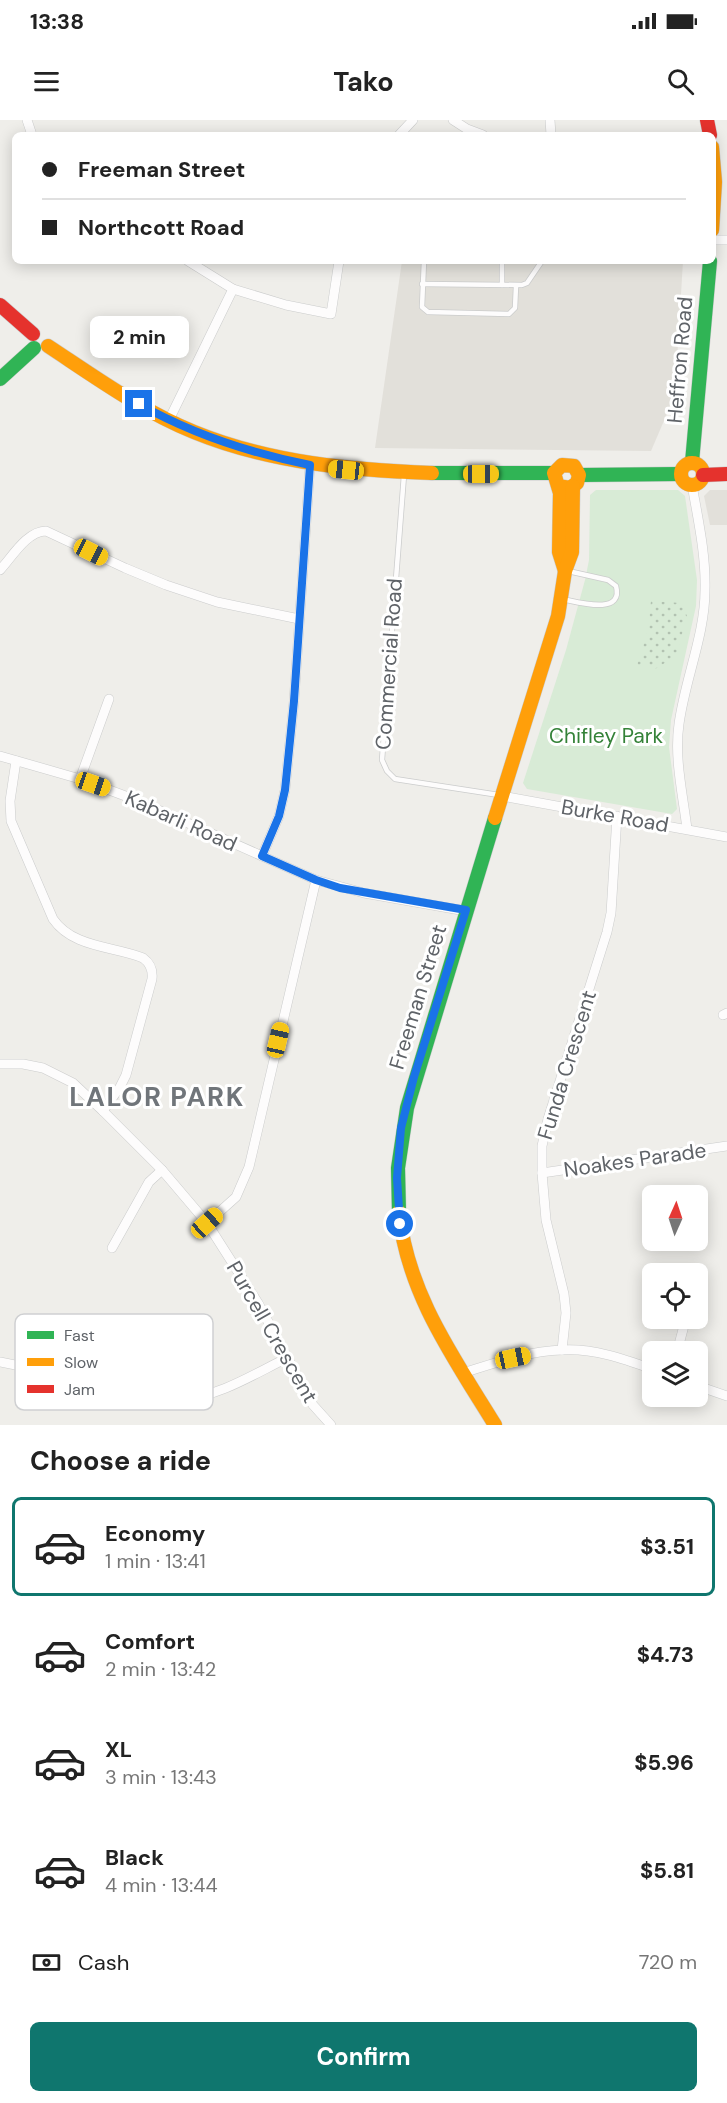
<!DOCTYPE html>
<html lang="en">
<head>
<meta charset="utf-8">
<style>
  :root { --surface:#fff; --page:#f2f2f2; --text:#222; --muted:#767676; --line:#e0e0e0; --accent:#0f766e }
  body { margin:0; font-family:"DM Sans",sans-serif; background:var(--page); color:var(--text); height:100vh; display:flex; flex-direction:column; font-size:22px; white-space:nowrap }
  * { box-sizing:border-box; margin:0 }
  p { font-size:20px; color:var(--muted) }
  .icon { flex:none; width:33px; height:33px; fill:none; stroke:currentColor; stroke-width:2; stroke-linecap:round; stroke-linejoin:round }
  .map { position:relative; height:1305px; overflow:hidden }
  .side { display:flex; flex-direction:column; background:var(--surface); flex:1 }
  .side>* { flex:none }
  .top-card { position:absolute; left:12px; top:12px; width:704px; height:132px; border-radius:9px; box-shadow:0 3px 15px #0003; display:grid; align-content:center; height:132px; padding:0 30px; background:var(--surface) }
  .needle { width:39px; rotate:3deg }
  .tools { position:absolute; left:642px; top:1065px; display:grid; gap:12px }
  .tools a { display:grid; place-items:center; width:66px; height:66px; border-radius:9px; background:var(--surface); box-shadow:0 3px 15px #0003; font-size:30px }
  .end { position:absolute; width:27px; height:27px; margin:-14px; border:8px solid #1a73e8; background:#fff; box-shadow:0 0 0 3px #fff }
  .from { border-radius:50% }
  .bubble { position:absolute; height:42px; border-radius:9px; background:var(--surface); box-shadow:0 3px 15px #0003; font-size:20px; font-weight:700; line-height:42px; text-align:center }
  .car { position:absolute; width:18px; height:36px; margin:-18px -9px; border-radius:8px; box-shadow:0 0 4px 2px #0007; background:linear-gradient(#f5c518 24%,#345 0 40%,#f5c518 0 76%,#345 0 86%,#f5c518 0) }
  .top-card b { display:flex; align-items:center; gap:21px; height:57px; font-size:22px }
  .top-card b+b { border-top:2px solid var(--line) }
  .top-card i { width:15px; height:15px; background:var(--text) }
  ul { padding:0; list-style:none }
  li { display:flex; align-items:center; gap:18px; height:99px; margin:0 12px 9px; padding:0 18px; border:3px solid transparent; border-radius:9px }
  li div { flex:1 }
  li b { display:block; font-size:22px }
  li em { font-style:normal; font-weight:700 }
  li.current { border-color:var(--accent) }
  li>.icon { width:54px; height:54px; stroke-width:1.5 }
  h2 { padding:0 30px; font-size:27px; line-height:72px }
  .pay { display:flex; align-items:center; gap:15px; height:66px; padding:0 30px; font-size:22px }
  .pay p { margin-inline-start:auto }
  .primary-button { display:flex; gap:12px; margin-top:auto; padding:12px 30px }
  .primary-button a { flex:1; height:69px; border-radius:9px; background:var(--accent); color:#fff; font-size:24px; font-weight:700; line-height:69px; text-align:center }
  .status { display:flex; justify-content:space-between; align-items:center; height:42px; padding:0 30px; background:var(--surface); direction:ltr }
  .status svg { height:16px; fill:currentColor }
  header { display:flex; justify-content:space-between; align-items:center; height:78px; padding:0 30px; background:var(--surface); font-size:27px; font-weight:700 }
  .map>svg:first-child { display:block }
</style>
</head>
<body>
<div class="status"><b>13:38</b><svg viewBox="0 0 49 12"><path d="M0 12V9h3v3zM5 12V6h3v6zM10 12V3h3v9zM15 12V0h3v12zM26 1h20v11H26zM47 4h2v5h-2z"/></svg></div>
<header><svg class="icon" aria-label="menu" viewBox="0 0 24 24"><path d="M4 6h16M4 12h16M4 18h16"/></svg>Tako<svg class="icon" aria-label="search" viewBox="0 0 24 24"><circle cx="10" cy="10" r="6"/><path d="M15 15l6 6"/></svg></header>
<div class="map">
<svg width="727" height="1305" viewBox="0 0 727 1305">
  <defs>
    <pattern id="garden-dots" width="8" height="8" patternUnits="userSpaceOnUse" patternTransform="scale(1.5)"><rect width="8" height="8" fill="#d8ebd6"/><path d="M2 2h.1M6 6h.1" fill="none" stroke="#b2c2b1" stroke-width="1.8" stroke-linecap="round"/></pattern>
  </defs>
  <rect width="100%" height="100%" fill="#efeeea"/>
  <g fill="#e2e0da">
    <polygon points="402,141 683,141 676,256 669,289 651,331 375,328"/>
    <polygon points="710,370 727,370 727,405 710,405 704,376"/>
  </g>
  <polygon fill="#d8ebd6" points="596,370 678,370 685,376 697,460 696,486 671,600 669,627 677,689 672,694 527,669 523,663 566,530 585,460 589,440 590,375"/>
  <polygon fill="url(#garden-dots)" points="651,481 681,483 687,496 676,536 655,549 637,545 648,510"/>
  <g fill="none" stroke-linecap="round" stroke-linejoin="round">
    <defs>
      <g id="lane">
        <polyline points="424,141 422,187 428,192 509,194 515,188 516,166"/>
        <polyline points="502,141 502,165"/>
        <polyline points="422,164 522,165 527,163 542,141"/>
        <polyline points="404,355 382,640 387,651 395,659 499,675"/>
        <path d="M562 479C578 482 624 496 616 466L608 460 568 451"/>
      </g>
      <g id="street">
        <polyline points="27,0 32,15"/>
        <polyline points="453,0 467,9 483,15"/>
        <polyline points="550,0 551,15"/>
        <polyline points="399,15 413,0"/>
        <polyline points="712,120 727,120"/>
        <polyline points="188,141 233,169 286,185 331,194 339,141"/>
        <polyline points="169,300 233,169"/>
        <path d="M0 450C12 437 27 411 46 411L125 448 166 465 217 482 299 499"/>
        <polyline points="0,636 80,659 136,680 316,760 364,773 466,791"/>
        <path d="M16 641 10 681 11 701 53 799C73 828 113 826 143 838 150 843 153 850 152 859L126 955 120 967 103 991"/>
        <polyline points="80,659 109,579"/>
        <polyline points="502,676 727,717"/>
        <path d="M687 709C683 675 674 638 679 604 685 559 705 515 705 470 706 435 698 399 692 365"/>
        <polyline points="262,736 279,696 285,670 294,581 310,345"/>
        <polyline points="723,895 727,893"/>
        <polyline points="0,944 23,944 43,948 73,963 103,991 162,1050 207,1103 258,1183 313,1285 331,1305"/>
        <polyline points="542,1053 727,1026"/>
        <polyline points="207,1103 236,1077 249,1047 316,760"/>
        <polyline points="112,1128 149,1062 162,1050"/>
        <polyline points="562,1230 566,1193 564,1174 546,1100 542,1053 542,1026 548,999 607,812 611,793 617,696"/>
        <polyline points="677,1232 686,1198"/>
        <path d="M0 1242 183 1279C220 1276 254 1254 287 1238"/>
        <path d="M463 1253C495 1243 528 1231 562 1230 593 1228 624 1239 652 1249"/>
        <polyline points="698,1266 727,1276"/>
      </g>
      <g id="fast">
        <polyline points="0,259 34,228"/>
        <polyline points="692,342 710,141"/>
        <polyline points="432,353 554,353"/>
        <polyline points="579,355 680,354"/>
        <polyline points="399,1092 398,1048 407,988 495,698"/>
      </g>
      <g id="slow">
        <polyline points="712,27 715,62 712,110"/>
        <path d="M48 226C95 257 142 291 194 312 270 343 351 350 432 353"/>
        <circle cx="692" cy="354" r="11"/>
        <polyline points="558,366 570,368 577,363 579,355 574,346 562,345 554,353 560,373 559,432 565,451"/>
        <polyline points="495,698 558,496 565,451 572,432 573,366"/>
        <path d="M399 1092C407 1173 454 1238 495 1305"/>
      </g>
      <g id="jam">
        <polyline points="707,0 710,15"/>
        <polyline points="0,185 33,214"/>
        <polyline points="703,355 727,354"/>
      </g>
    </defs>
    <use href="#lane" stroke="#cbcccc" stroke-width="6"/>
    <use href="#street" stroke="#cbcccc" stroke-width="10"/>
    <use href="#fast" stroke="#cacacb" stroke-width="15"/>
    <use href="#slow" stroke="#cacacb" stroke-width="15"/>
    <use href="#jam" stroke="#cacacb" stroke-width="15"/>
    <use href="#lane" stroke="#fdfcfc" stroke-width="4.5"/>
    <use href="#street" stroke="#fdfcfc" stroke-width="9"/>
    <use href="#fast" stroke="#30b455" stroke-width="14"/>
    <use href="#slow" stroke="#ff9f0a" stroke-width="14"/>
    <use href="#jam" stroke="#e5322d" stroke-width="14"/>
  </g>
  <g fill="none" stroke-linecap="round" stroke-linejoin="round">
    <path stroke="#1a73e8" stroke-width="8" d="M139 284C192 314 250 333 310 345L294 581 285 670 279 696 262 736 316 760 340 768 466 790 414 957 401 1008 397 1058 400 1104"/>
  </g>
  <g text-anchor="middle" stroke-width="6" stroke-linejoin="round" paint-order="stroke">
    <g font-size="21" fill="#5f6368" stroke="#fff">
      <text transform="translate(680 240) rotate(-85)" y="7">Heffron Road</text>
      <text transform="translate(389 544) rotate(-86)" y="7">Commercial Road</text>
      <text transform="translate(615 696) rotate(10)" y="7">Burke Road</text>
      <text transform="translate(181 701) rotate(24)" y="7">Kabarli Road</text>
      <text transform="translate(418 877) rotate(-73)" y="7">Freeman Street</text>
      <text transform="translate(567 945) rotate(-73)" y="7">Funda Crescent</text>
      <text transform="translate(635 1040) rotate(-8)" y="7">Noakes Parade</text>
      <text transform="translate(272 1212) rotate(60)" y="7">Purcell Crescent</text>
    </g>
    <g font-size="21" fill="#348238" stroke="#fff">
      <text x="606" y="623">Chifley Park</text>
    </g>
    <g font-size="27" font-weight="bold" letter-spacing="1.5" fill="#70757a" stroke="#fff">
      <text x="157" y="986">LALOR PARK</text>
    </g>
  </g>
  <rect x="15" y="1194" width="198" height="96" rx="9" fill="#fff" stroke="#cfd0d2" stroke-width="1.5"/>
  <rect x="27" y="1211" width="27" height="8" fill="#30b455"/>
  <rect x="27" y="1238" width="27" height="8" fill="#ff9f0a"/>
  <rect x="27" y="1265" width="27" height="8" fill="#e5322d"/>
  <g font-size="16" fill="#5f6368">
    <text x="64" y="1221">Fast</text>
    <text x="64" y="1248">Slow</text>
    <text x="64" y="1275">Jam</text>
  </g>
</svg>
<div class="tools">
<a><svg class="needle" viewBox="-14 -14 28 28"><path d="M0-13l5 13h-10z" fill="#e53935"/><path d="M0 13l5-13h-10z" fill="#767676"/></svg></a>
<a><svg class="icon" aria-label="locate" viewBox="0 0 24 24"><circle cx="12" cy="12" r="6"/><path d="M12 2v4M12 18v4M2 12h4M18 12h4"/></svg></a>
<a><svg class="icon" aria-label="layers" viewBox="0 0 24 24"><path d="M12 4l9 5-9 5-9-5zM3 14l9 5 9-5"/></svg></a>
</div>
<i class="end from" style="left:400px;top:1104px"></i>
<i class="end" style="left:139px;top:284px"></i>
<div class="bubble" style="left:90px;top:196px;width:99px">2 min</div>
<i class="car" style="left:346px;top:350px;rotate:276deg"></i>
<i class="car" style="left:481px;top:354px;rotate:90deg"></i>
<i class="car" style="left:91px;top:432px;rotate:117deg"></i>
<i class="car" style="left:93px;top:664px;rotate:109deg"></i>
<i class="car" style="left:278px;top:920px;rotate:13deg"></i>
<i class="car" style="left:207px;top:1103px;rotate:48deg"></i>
<i class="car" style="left:513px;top:1238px;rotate:78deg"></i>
<div class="top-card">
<b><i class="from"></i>Freeman Street</b>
<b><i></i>Northcott Road</b>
</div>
</div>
<section class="side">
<h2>Choose a ride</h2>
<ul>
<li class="current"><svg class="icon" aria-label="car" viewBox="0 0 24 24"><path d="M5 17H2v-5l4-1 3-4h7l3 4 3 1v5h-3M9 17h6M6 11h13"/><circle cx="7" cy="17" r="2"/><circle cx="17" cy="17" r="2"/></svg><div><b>Economy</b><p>1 min · 13:41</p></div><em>$3.51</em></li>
<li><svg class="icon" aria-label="car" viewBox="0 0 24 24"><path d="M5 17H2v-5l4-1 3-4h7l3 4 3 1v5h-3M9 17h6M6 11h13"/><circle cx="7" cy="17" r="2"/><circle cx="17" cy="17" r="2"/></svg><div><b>Comfort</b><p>2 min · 13:42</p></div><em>$4.73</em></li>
<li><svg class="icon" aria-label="car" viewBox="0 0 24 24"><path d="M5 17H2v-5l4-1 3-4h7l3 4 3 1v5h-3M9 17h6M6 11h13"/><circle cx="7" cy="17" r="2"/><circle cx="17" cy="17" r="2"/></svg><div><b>XL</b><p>3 min · 13:43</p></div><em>$5.96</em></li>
<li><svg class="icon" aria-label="car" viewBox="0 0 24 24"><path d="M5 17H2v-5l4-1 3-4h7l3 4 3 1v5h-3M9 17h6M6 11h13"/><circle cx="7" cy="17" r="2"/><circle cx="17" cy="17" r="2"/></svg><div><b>Black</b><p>4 min · 13:44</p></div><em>$5.81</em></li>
</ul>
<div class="pay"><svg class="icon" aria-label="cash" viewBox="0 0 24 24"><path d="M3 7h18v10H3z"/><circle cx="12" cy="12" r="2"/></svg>Cash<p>720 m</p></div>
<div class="primary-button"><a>Confirm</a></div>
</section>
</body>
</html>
